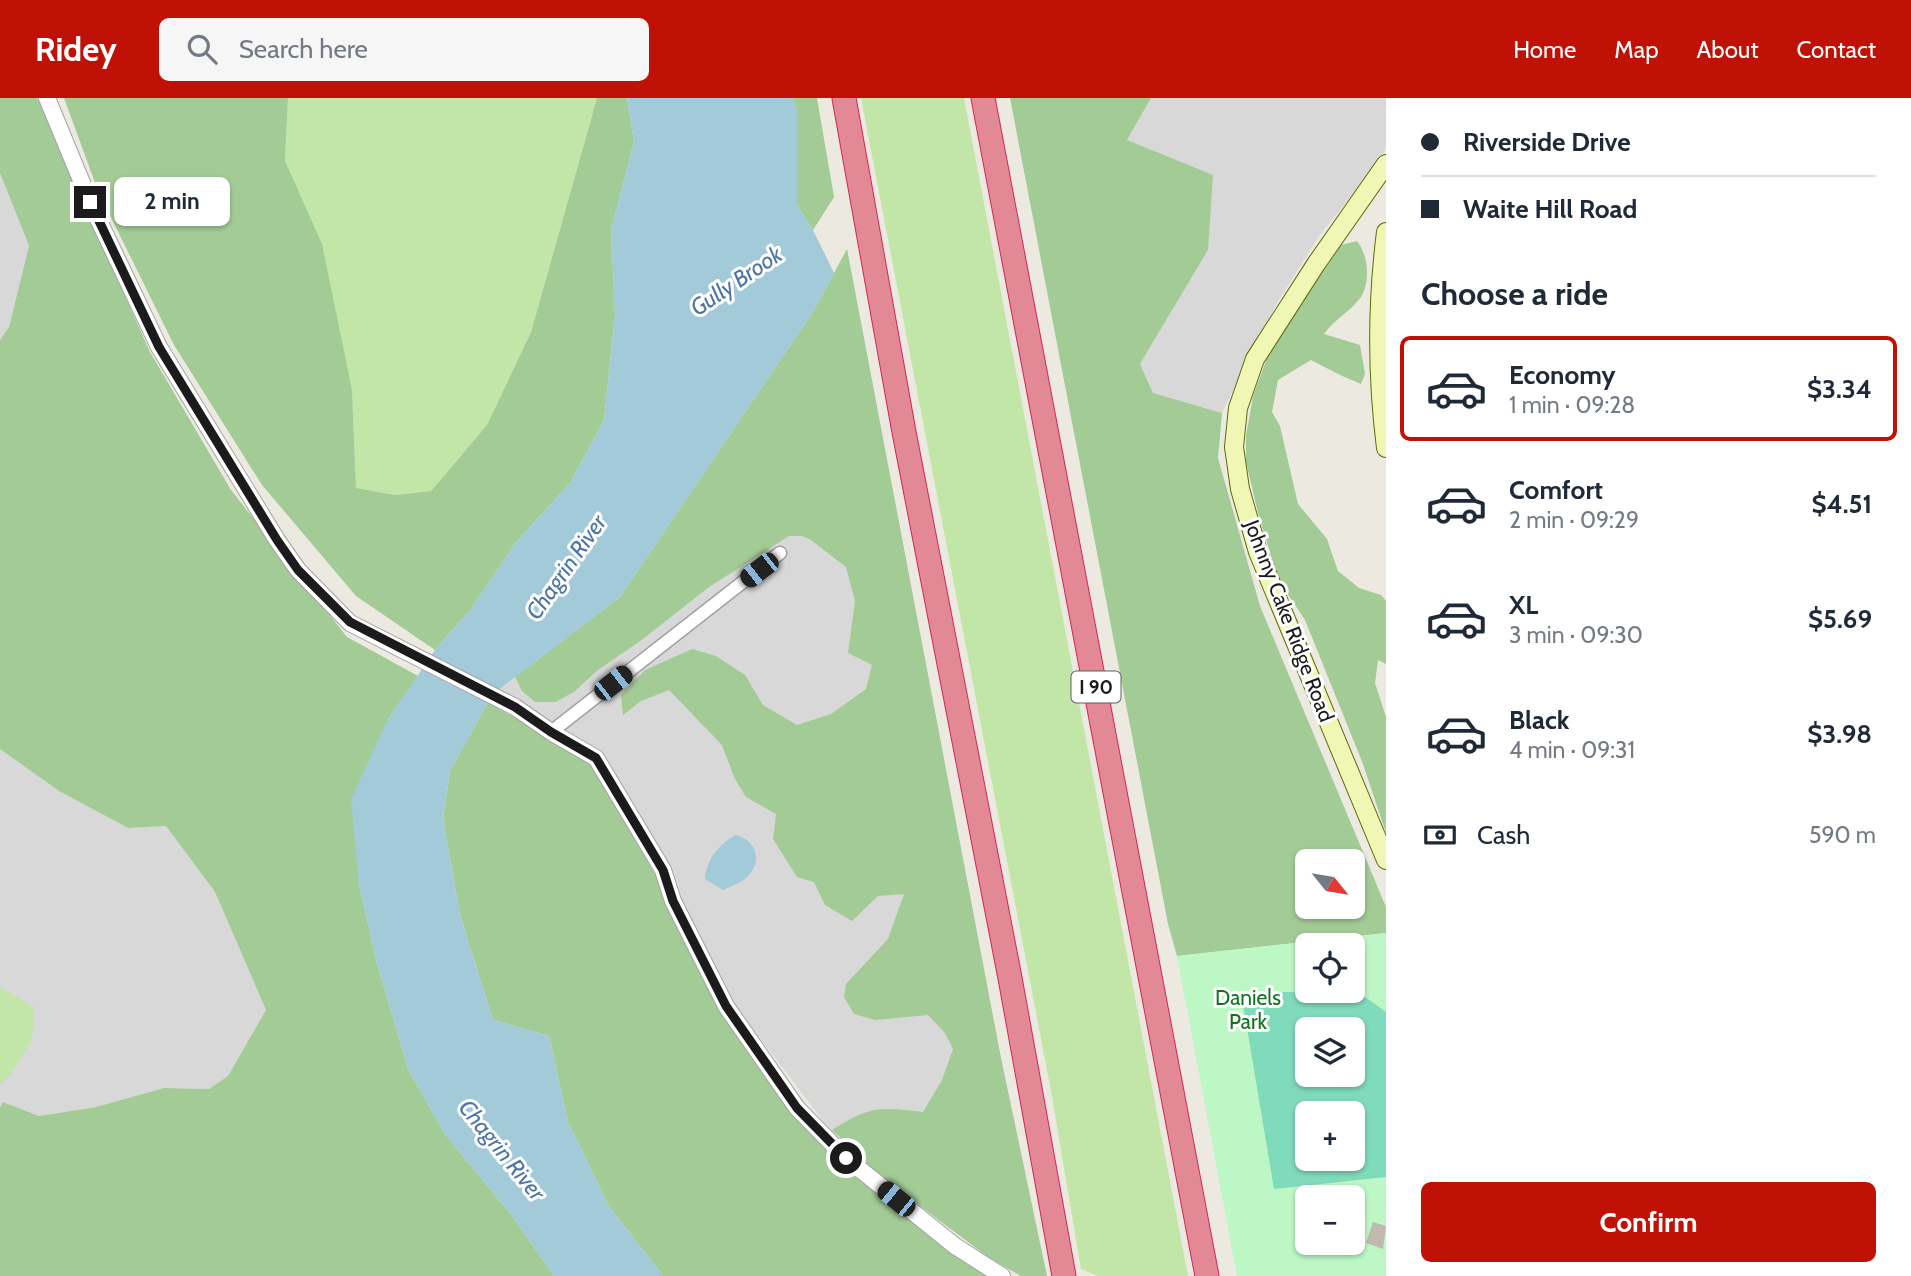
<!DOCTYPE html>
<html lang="en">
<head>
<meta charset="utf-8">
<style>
  :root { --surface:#fff; --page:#f6f6f7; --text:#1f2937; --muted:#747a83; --line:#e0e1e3; --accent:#c01106 }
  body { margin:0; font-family:Cabin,sans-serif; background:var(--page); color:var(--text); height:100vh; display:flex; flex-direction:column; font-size:26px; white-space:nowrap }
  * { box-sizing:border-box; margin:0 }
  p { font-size:23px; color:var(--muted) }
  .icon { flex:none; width:38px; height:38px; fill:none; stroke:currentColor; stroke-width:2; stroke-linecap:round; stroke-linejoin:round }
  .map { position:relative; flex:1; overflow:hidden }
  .panel { display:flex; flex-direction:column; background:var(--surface); width:525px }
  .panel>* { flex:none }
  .banner { display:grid; align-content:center; height:154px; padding:0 35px; background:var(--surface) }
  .needle { width:46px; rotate:120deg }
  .tools { position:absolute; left:1295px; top:751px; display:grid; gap:14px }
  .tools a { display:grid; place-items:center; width:70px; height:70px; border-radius:10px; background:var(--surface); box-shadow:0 2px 5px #0004; font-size:35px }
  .end { position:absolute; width:32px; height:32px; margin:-16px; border:9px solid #1b1b1b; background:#fff; box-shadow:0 0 0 4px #fff }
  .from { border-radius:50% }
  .bubble { position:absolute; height:49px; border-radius:10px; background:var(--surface); box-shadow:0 2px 5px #0004; font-size:23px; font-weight:700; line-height:49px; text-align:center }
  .car { position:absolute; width:21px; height:42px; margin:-21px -10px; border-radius:9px; box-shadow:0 0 5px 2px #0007; background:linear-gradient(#222 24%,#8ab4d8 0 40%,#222 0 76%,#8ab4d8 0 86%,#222 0) }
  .banner b { display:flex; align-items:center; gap:24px; height:66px; font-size:26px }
  .banner b+b { border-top:2px solid var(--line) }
  .banner i { width:18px; height:18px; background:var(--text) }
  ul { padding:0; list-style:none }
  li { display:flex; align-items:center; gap:21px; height:105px; margin:0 14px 10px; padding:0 21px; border:4px solid transparent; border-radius:10px }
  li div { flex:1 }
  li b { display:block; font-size:26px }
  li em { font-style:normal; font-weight:700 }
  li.on { border-color:var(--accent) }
  li>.icon { width:63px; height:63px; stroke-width:1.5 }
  h2 { padding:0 35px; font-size:32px; line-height:84px }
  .pay { display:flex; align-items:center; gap:18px; height:77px; padding:0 35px; font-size:26px }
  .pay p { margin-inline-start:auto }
  .action { display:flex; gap:14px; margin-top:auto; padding:14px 35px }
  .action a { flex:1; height:80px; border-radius:10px; background:var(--accent); color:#fff; font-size:28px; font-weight:700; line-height:80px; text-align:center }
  header { display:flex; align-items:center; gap:42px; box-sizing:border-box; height:98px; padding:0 35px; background:var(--accent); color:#fff }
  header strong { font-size:33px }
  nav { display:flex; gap:38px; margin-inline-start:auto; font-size:24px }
  .search { width:490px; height:63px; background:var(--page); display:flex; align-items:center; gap:18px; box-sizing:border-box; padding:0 24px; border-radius:10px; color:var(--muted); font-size:26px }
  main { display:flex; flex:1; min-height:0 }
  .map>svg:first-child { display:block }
</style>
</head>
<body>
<header>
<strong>Ridey</strong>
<div class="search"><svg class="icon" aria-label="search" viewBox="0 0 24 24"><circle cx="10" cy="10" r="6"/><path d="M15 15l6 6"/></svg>Search here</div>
<nav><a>Home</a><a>Map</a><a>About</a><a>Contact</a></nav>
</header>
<main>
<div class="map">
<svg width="1386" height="1178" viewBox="0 0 1386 1178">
  <rect width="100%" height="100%" fill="#ece9e1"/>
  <g fill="#d9d8d8">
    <polygon points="1151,0 1386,0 1386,48 1383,58 1319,138 1277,205 1222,315 1153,295 1140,266 1208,152 1127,42"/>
    <polygon points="0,75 29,148 9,229 0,242"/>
    <polygon points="847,151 1018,1051 1047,1178 1021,1178 988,1159 875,1074 823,1023 734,906 602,657 497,593 620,499 813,214"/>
    <polygon points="0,651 59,693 128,730 166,728 215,794 266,912 228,978 209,991 164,990 96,1009 39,1018 3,1004 0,1009"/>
  </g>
  <g fill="#c2e6a7">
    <polygon points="288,0 597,0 531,234 487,327 431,393 395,397 356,390 352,292 285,63"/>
    <polygon points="861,0 964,0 1188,1178 1098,1178 1081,1171 1051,993"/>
    <polygon points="0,889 34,909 32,942 11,975 0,987"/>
  </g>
  <g fill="#a3cb96" fill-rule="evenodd">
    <polygon points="0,0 37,0 150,254 231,392 347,539 418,578 388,621 359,787 377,865 408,971 445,1036 513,1119 554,1178 0,1178 0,1009 3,1004 39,1018 96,1009 164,990 209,991 228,978 266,912 215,794 166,728 128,730 59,693 0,651 0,242 9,229 29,148 0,75"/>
    <polygon points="64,0 288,0 285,63 322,146 352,292 356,390 395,397 431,393 487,327 531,234 597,0 627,0 634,43 611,133 615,217 604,322 570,385 517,443 470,512 435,552 356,498 262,387 174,247 98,93"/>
    <polygon points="793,0 817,0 834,99 813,132 797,107 797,13"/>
    <path d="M1010 0H1151L1127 42 1213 77 1208 152 1140 266 1153 295 1222 315 1218 360 1260 508 1386 809V835L1177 858 1168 826ZM1307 763H1353V808H1307Z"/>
    <path d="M1357 143C1369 158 1372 190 1356 205 1346 216 1333 223 1324 236L1360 247 1365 276 1361 286 1340 277 1311 262 1278 282 1272 314 1280 328 1298 406 1327 441 1338 473 1359 490 1381 497 1386 503V566L1378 562 1375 585 1386 619V735L1363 666 1305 522 1279 483 1259 419 1246 364V338L1253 298 1270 252 1341 147Z"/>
    <path d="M847 151 1000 955 1047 1178H1021L988 1159 875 1074 832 1032C871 1008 878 1009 923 1014L942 982 953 951 945 935 928 917 875 922 854 916 844 899 846 886 888 841 904 796 878 798 852 823 825 807 814 784 797 779 773 741 776 716 746 699 735 681 722 647 669 592 641 603 623 617 621 597 645 572 692 551 716 558 745 577 763 607 797 627 831 616 866 591 872 567 848 555 855 503 846 469 811 442 802 438H789L709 489 643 541 598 572 575 593 556 604H535L522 593 515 579 620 499 813 214Z"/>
    <polygon points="488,604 590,664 793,1015 992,1178 663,1178 608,1107 568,1024 549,938 493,922 460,817 443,721 450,673"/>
  </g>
  <path fill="#bdf7c5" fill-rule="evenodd" d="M1386 835V1178H1237L1177 858ZM1307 847H1353V892H1307ZM1307 931H1353V976H1307ZM1307 1015H1353V1060H1307ZM1307 1099H1353V1144H1307Z"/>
  <path fill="#80dabc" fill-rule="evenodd" d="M1241 894H1358L1386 914V1079L1274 1091ZM1307 931H1353V976H1307ZM1307 1015H1353V1060H1307Z"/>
  <g fill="#a2cad9">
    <polygon points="627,0 793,0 797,13 797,107 813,132 834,175 813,214 620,499 497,593 488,604 450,673 443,721 460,817 493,922 549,938 568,1024 608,1107 663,1178 554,1178 513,1119 445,1036 408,971 377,865 359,787 351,701 388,621 435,552 470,512 517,443 570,385 604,322 615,217 611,133 634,43"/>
    <path d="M736 737C752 741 762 757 752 773 746 783 734 787 723 792L705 781C706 762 720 745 736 737Z"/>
  </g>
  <polygon fill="#c1b8b0" points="1373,1124 1386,1128 1383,1151 1366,1145"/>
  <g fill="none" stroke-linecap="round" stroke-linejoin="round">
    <defs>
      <polyline id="minor" points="551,634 780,455"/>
      <polyline id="tertiary" points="47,0 90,104 159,249 277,442 298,472 350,525 515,609 551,634 596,660 663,772 673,803 726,908 797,1010 846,1060 955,1148 1002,1178"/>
      <g id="secondary">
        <polyline points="1386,66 1316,166 1255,261 1238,310 1234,349 1240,391 1258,454 1386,762"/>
        <path d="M1386 134C1377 205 1377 279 1386 350"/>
      </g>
      <g id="motorway">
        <polyline points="844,0 904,334 1010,880 1064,1178"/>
        <polyline points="983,0 1207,1178"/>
      </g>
    </defs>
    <use href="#minor" stroke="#a2a2a2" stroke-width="15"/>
    <use href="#tertiary" stroke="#a2a2a2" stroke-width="18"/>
    <use href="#secondary" stroke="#5c6c08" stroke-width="20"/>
    <use href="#motorway" stroke="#d02858" stroke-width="25"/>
    <use href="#minor" stroke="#fff" stroke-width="12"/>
    <use href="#tertiary" stroke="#fff" stroke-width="16"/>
    <use href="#secondary" stroke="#f0f7b4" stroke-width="18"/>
    <use href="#motorway" stroke="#e38995" stroke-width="23"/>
  </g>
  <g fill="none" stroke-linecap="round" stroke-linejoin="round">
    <polyline stroke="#1b1b1b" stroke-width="9" points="90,104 159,249 277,442 298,472 350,524 515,609 551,634 596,660 663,772 673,803 726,908 797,1010 846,1060"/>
  </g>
  <g text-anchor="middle" stroke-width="6" stroke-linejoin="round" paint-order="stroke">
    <rect fill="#fff" stroke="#5f5f5f" stroke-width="2" x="1071.5" y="573.5" width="49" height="31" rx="5"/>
    <g font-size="19" font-weight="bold" fill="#1b1b1b">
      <text x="1096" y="596">I 90</text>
    </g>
    <g font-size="21" fill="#1b1b1b" stroke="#fff">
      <text transform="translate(1289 523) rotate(69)" y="7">Johnny Cake Ridge Road</text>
    </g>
    <g font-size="21" fill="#0e741c" stroke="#fff">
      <text x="1248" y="907">Daniels<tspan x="1248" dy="24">Park</tspan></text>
    </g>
    <g font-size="23" font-style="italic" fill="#4b74a7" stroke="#fff">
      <text transform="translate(736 183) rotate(-34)" y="8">Gully Brook</text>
      <text transform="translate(566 469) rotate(-55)" y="8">Chagrin River</text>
      <text transform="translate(502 1052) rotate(51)" y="8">Chagrin River</text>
    </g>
  </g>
</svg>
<div class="tools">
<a><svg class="needle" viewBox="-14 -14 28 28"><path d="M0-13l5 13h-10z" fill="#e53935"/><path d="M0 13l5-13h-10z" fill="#747a83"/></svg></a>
<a><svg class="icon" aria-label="locate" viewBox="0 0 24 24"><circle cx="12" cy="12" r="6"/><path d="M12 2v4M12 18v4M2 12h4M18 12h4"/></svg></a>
<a><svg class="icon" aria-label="layers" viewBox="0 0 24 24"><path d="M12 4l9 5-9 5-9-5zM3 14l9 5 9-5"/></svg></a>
<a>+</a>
<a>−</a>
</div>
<i class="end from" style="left:846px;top:1060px"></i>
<i class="end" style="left:90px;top:104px"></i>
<div class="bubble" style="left:114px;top:79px;width:116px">2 min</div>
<i class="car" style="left:759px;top:472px;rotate:232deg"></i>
<i class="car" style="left:613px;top:585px;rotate:52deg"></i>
<i class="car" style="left:896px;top:1101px;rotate:309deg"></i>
</div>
<section class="panel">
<div class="banner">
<b><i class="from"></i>Riverside Drive</b>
<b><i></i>Waite Hill Road</b>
</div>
<h2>Choose a ride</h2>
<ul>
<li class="on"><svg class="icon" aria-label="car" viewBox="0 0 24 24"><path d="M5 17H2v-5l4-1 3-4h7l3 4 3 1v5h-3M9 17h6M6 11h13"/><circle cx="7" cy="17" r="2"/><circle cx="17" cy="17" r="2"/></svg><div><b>Economy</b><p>1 min · 09:28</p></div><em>$3.34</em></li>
<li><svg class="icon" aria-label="car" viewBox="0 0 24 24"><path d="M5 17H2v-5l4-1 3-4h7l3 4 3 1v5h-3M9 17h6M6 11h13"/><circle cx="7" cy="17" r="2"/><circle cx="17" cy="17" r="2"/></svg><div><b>Comfort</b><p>2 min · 09:29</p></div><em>$4.51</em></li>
<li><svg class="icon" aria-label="car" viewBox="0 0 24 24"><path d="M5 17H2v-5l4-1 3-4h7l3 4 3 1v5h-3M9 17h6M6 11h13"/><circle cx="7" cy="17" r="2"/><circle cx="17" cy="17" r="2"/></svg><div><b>XL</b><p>3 min · 09:30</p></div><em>$5.69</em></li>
<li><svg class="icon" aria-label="car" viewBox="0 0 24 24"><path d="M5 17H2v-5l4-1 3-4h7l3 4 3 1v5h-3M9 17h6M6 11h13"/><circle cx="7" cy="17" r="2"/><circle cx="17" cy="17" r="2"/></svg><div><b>Black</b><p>4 min · 09:31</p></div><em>$3.98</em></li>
</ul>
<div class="pay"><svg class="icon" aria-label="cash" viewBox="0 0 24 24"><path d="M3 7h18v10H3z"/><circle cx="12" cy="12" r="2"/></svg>Cash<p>590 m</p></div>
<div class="action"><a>Confirm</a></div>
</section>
</main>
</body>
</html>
